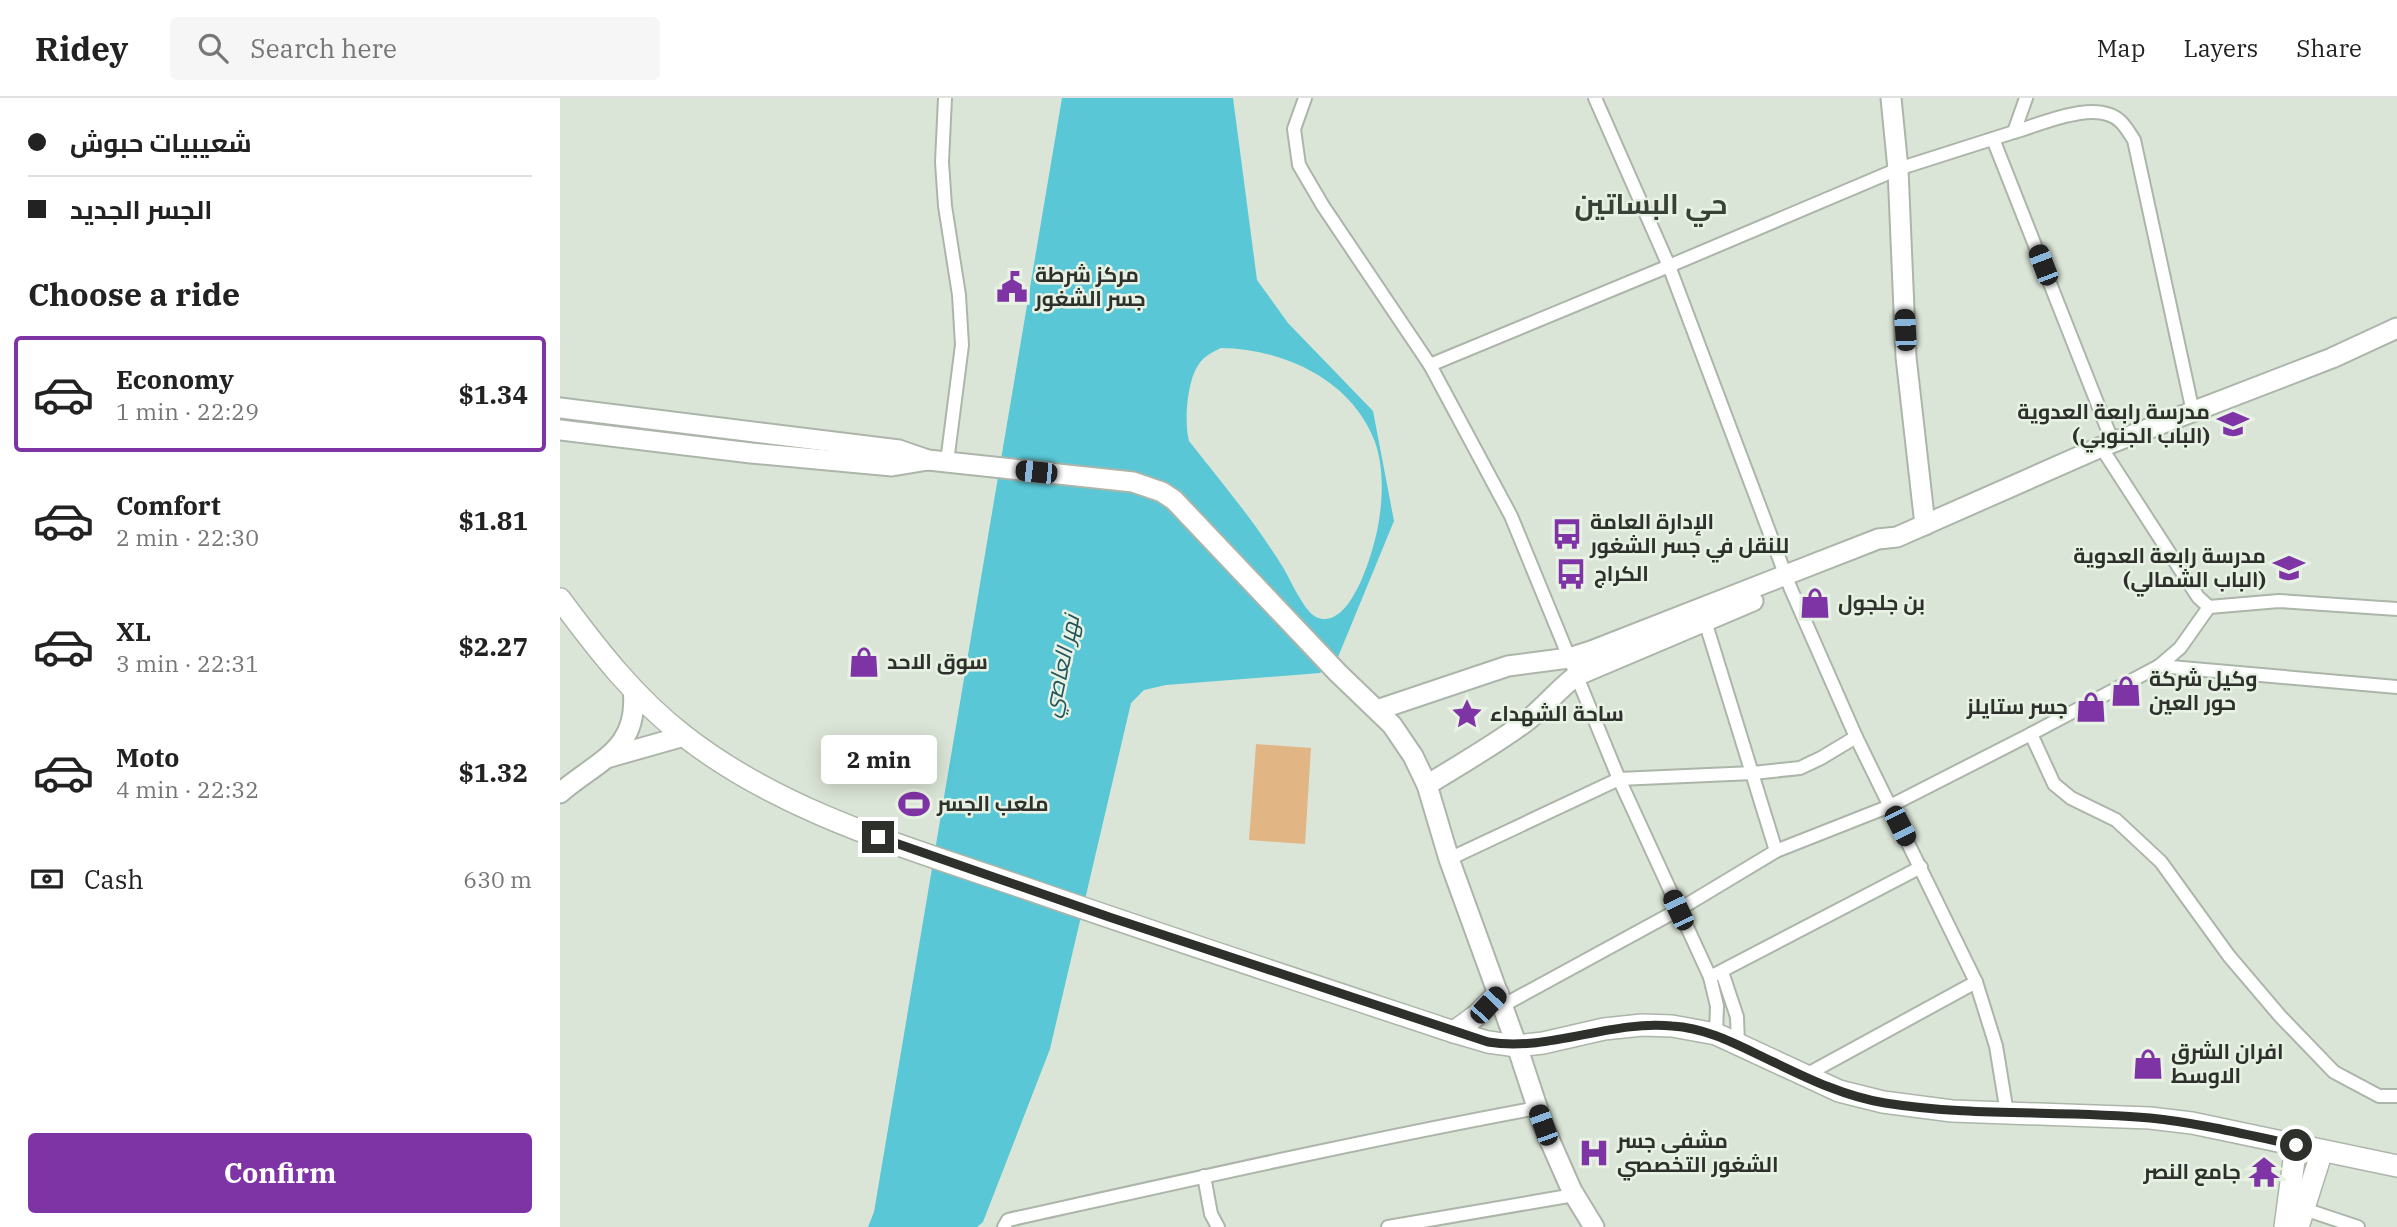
<!DOCTYPE html>
<html lang="en">
<head>
<meta charset="utf-8">
<style>
  :root { --surface:#fff; --page:#f6f6f6; --text:#222; --muted:#767676; --line:#e0e0e0; --accent:#7f34a6 }
  body { margin:0; font-family:"IBM Plex Serif",Cairo,serif; background:var(--page); color:var(--text); height:100vh; display:flex; flex-direction:column; font-size:26px; white-space:nowrap }
  * { box-sizing:border-box; margin:0 }
  p { font-size:23px; color:var(--muted) }
  .icon { flex:none; width:38px; height:38px; fill:none; stroke:currentColor; stroke-width:2; stroke-linecap:round; stroke-linejoin:round }
  .map { position:relative; flex:1; overflow:hidden }
  .panel { display:flex; flex-direction:column; background:var(--surface); width:560px }
  .panel>* { flex:none }
  .guide { display:grid; align-content:center; height:154px; padding:0 28px; background:var(--surface) }
  .end { position:absolute; width:32px; height:32px; margin:-16px; border:9px solid #2d302b; background:#fff; box-shadow:0 0 0 4px #fff }
  .from { border-radius:50% }
  .bubble { position:absolute; height:49px; border-radius:7px; background:var(--surface); box-shadow:0 4px 18px #0003; font-size:23px; font-weight:800; line-height:49px; text-align:center }
  .car { position:absolute; width:21px; height:42px; margin:-21px -10px; border-radius:9px; box-shadow:0 0 5px 2px #0007; background:linear-gradient(#222 24%,#8ab4d8 0 40%,#222 0 76%,#8ab4d8 0 86%,#222 0) }
  .guide b { display:flex; align-items:center; gap:24px; height:66px; font-size:26px }
  .guide b+b { border-top:2px solid var(--line) }
  .guide i { width:18px; height:18px; background:var(--text) }
  ul { padding:0; list-style:none }
  li { display:flex; align-items:center; gap:21px; height:116px; margin:0 14px 10px; padding:0 14px; border:4px solid transparent; border-radius:7px }
  li div { flex:1 }
  li b { display:block; font-size:26px }
  li em { font-style:normal; font-weight:800 }
  li.current { border-color:var(--accent) }
  li>.icon { width:63px; height:63px; stroke-width:1.5 }
  h2 { padding:0 28px; font-size:32px; line-height:84px }
  .pay { display:flex; align-items:center; gap:18px; height:77px; padding:0 28px; font-size:26px }
  .pay p { margin-inline-start:auto }
  .action { display:flex; gap:14px; margin-top:auto; padding:14px 28px }
  .action a { flex:1; height:80px; border-radius:7px; background:var(--accent); color:#fff; font-size:28px; font-weight:800; line-height:80px; text-align:center }
  header { display:flex; align-items:center; gap:42px; box-sizing:border-box; height:98px; padding:0 35px; background:var(--surface); border-bottom:2px solid var(--line) }
  header strong { font-size:33px }
  nav { display:flex; gap:38px; margin-inline-start:auto; font-size:24px }
  .search { width:490px; height:63px; background:var(--page); display:flex; align-items:center; gap:18px; box-sizing:border-box; padding:0 24px; border-radius:7px; color:var(--muted); font-size:26px }
  main { display:flex; flex:1; min-height:0 }
  .map>svg:first-child { display:block }
</style>
</head>
<body>
<header>
<strong>Ridey</strong>
<div class="search"><svg class="icon" aria-label="search" viewBox="0 0 24 24"><circle cx="10" cy="10" r="6"/><path d="M15 15l6 6"/></svg>Search here</div>
<nav><a>Map</a><a>Layers</a><a>Share</a></nav>
</header>
<main>
<section class="panel">
<div class="guide">
<b><i class="from"></i>شعيبيات حبوش</b>
<b><i></i>الجسر الجديد</b>
</div>
<h2>Choose a ride</h2>
<ul>
<li class="current"><svg class="icon" aria-label="car" viewBox="0 0 24 24"><path d="M5 17H2v-5l4-1 3-4h7l3 4 3 1v5h-3M9 17h6M6 11h13"/><circle cx="7" cy="17" r="2"/><circle cx="17" cy="17" r="2"/></svg><div><b>Economy</b><p>1 min · 22:29</p></div><em>$1.34</em></li>
<li><svg class="icon" aria-label="car" viewBox="0 0 24 24"><path d="M5 17H2v-5l4-1 3-4h7l3 4 3 1v5h-3M9 17h6M6 11h13"/><circle cx="7" cy="17" r="2"/><circle cx="17" cy="17" r="2"/></svg><div><b>Comfort</b><p>2 min · 22:30</p></div><em>$1.81</em></li>
<li><svg class="icon" aria-label="car" viewBox="0 0 24 24"><path d="M5 17H2v-5l4-1 3-4h7l3 4 3 1v5h-3M9 17h6M6 11h13"/><circle cx="7" cy="17" r="2"/><circle cx="17" cy="17" r="2"/></svg><div><b>XL</b><p>3 min · 22:31</p></div><em>$2.27</em></li>
<li><svg class="icon" aria-label="car" viewBox="0 0 24 24"><path d="M5 17H2v-5l4-1 3-4h7l3 4 3 1v5h-3M9 17h6M6 11h13"/><circle cx="7" cy="17" r="2"/><circle cx="17" cy="17" r="2"/></svg><div><b>Moto</b><p>4 min · 22:32</p></div><em>$1.32</em></li>
</ul>
<div class="pay"><svg class="icon" aria-label="cash" viewBox="0 0 24 24"><path d="M3 7h18v10H3z"/><circle cx="12" cy="12" r="2"/></svg>Cash<p>630 m</p></div>
<div class="action"><a>Confirm</a></div>
</section>
<div class="map">
<svg width="1837" height="1129" viewBox="0 0 1837 1129">
  <rect width="100%" height="100%" fill="#dbe5d7"/>
  <polygon fill="#e2b585" points="696,646 751,650 745,746 689,742"/>
  <path fill="#59c7d6" fill-rule="evenodd" d="M502 0H673L697 182 728 225 813 313 834 423 778 559 760 575 606 587 584 592 571 605 490 951 423 1124 417 1129H308L314 1114ZM661 250C724 251 792 282 815 344 824 369 823 402 818 428 814 451 791 535 756 519 744 513 731 483 724 471 696 425 662 385 629 343 624 324 627 282 639 266 644 258 653 254 661 250Z"/>
  <g fill="none" stroke-linecap="round" stroke-linejoin="round">
    <defs>
      <g id="street">
        <polyline points="385,0 382,64 385,108 399,197 402,247 387,364"/>
        <polyline points="745,0 734,31 739,67 763,108 870,267 951,418 1059,681 1150,879 1157,908 1156,936"/>
        <polyline points="1035,0 1109,168 1230,489 1296,639 1416,884 1436,948 1447,1015"/>
        <path d="M1454 34C1482 26 1537 0 1561 24 1566 29 1570 36 1574 42L1633 314"/>
        <polyline points="1433,41 1553,345"/>
        <polyline points="870,267 1109,168 1338,71 1454,34 1466,0"/>
        <polyline points="1541,349 1638,499 1649,509 1719,503 1837,511"/>
        <polyline points="1145,523 1216,753"/>
        <polyline points="1599,568 1837,589"/>
        <polyline points="1471,636 1494,686 1511,700 1556,722 1601,764 1669,858 1720,918 1774,974 1819,998 1837,998"/>
        <polyline points="889,761 1059,681 1193,675 1240,670 1261,660 1296,639"/>
        <polyline points="1162,874 1177,919 1178,947"/>
        <polyline points="1150,879 1361,769"/>
        <polyline points="942,908 1118,812 1216,753 1330,708 1471,636 1599,568 1620,550 1649,509"/>
        <polyline points="1244,978 1416,884"/>
        <polyline points="644,1078 651,1116 658,1129"/>
        <polyline points="1744,1111 1798,1129"/>
        <path d="M444 1129 448 1122C624 1083 800 1043 977 1010"/>
        <polyline points="828,1129 1014,1097"/>
      </g>
      <g id="secondary">
        <polyline points="1331,0 1338,71 1346,259 1365,427"/>
        <polyline points="0,310 339,352 368,362 573,384 602,394 614,402 778,575 832,627 853,658 867,687 889,761 957,948 983,1027 1012,1093 1034,1129"/>
        <polyline points="0,332 191,355 332,368 368,362"/>
        <polyline points="817,612 948,568 1009,560 1031,553 1318,441 1337,439 1541,349 1772,260 1837,230"/>
        <polyline points="50,659 124,638"/>
        <path d="M867 687C899 667 933 648 964 625 983 611 997 592 1016 578L1193 503"/>
        <path d="M0 695C38 662 80 652 73 591"/>
      </g>
      <g id="primary">
        <path d="M0 501C37 551 74 599 123 637 221 714 343 748 459 788 603 838 749 886 894 934L928 944 957 948 983 945 1044 931 1082 927 1112 928 1156 936 1279 993 1323 1004 1392 1013 1590 1020 1632 1025 1837 1068"/>
        <polyline points="894,934 917,917 938,896"/>
        <polyline points="1725,1129 1736,1047"/>
        <polyline points="1738,1129 1762,1053"/>
      </g>
    </defs>
    <use href="#street" stroke="#acb5a9" stroke-width="16"/>
    <use href="#secondary" stroke="#acb5a9" stroke-width="23"/>
    <use href="#primary" stroke="#acb5a9" stroke-width="24"/>
    <use href="#street" stroke="#fff" stroke-width="12"/>
    <use href="#secondary" stroke="#fff" stroke-width="19"/>
    <use href="#primary" stroke="#fff" stroke-width="21"/>
  </g>
  <g fill="none" stroke-linecap="round" stroke-linejoin="round">
    <path stroke="#2d302b" stroke-width="9" d="M318 739 552 820 928 944C990 954 1049 922 1112 928 1145 930 1172 944 1201 958 1241 977 1281 998 1325 1005 1413 1019 1502 1012 1590 1020 1639 1025 1688 1037 1736 1047"/>
  </g>
  <defs>
    <symbol id="civic-bare" viewBox="-9 -9 18 18"><path d="M-.6-6.5H3V-4.5H.6V-3L4-1V1h2V6H-6V1h2V-1L-.6-3ZM-1.2 2.5V6h2.4V2.5Z" fill="#7f34a6" stroke="#e8f2e4" stroke-width="2.5" paint-order="stroke"/></symbol>
    <symbol id="school-bare" viewBox="-9 -9 18 18"><path d="M0-5L7-2L0 1L-7-2ZM-4 1L0 2.5L4 1V4Q0 6-4 4Z" fill="#7f34a6" stroke="#e8f2e4" stroke-width="2.5" paint-order="stroke"/></symbol>
    <symbol id="bus-bare" viewBox="-9 -9 18 18"><path d="M-5-6H5V4H4V6H2V4H-2V6H-4V4H-5ZM-3.5-4V0h7V-4ZM-3.5 1.2v1.5H-2V1.2ZM2 1.2v1.5H3.5V1.2Z" fill="#7f34a6" stroke="#e8f2e4" stroke-width="2.5" paint-order="stroke"/></symbol>
    <symbol id="shop-bare" viewBox="-9 -9 18 18"><path d="M-5-2.5h2.3a2.7 3.5 0 0 1 5.4 0H5L5.5 6h-11ZM-1.5-2.5h3a1.5 2.3 0 0 0-3 0Z" fill="#7f34a6" stroke="#e8f2e4" stroke-width="2.5" paint-order="stroke"/></symbol>
    <symbol id="sight-bare" viewBox="-9 -9 18 18"><path d="M0-6L1.8-2.2L6-1.7L2.9 1.2L3.7 5.4L0 3.3L-3.7 5.4L-2.9 1.2L-6-1.7L-1.8-2.2Z" fill="#7f34a6" stroke="#e8f2e4" stroke-width="2.5" paint-order="stroke"/></symbol>
    <symbol id="stadium-bare" viewBox="-9 -9 18 18"><path d="M0-5a6.5 5 0 1 0 0 10a6.5 5 0 1 0 0-10ZM-3.5-1.8h7v3.6h-7Z" fill="#7f34a6" stroke="#e8f2e4" stroke-width="2.5" paint-order="stroke"/></symbol>
    <symbol id="hospital-bare" viewBox="-9 -9 18 18"><path d="M-5-5h3v3.5h4V-5h3V5h-3V1.5h-4V5h-3Z" fill="#7f34a6" stroke="#e8f2e4" stroke-width="2.5" paint-order="stroke"/></symbol>
    <symbol id="temple-bare" viewBox="-9 -9 18 18"><path d="M0-6L5-2H3V0L6.5 2.5H4V6H1.5V3h-3V6H-4V2.5H-6.5L-3 0V-2H-5Z" fill="#7f34a6" stroke="#e8f2e4" stroke-width="2.5" paint-order="stroke"/></symbol>
  </defs>
  <g fill-rule="evenodd">
    <use href="#civic-bare" x="430" y="167" width="44" height="44"/>
    <use href="#school-bare" x="1651" y="304" width="44" height="44"/>
    <use href="#bus-bare" x="985" y="414" width="44" height="44"/>
    <use href="#school-bare" x="1707" y="448" width="44" height="44"/>
    <use href="#bus-bare" x="989" y="454" width="44" height="44"/>
    <use href="#shop-bare" x="1233" y="483" width="44" height="44"/>
    <use href="#shop-bare" x="282" y="542" width="44" height="44"/>
    <use href="#shop-bare" x="1544" y="571" width="44" height="44"/>
    <use href="#shop-bare" x="1509" y="587" width="44" height="44"/>
    <use href="#sight-bare" x="885" y="594" width="44" height="44"/>
    <use href="#stadium-bare" x="332" y="684" width="44" height="44"/>
    <use href="#shop-bare" x="1566" y="944" width="44" height="44"/>
    <use href="#hospital-bare" x="1012" y="1033" width="44" height="44"/>
    <use href="#temple-bare" x="1682" y="1052" width="44" height="44"/>
  </g>
  <g text-anchor="middle" stroke-width="5" stroke-linejoin="round" paint-order="stroke">
    <g font-size="21" font-weight="bold" fill="#2d302b" stroke="#e8f2e4" text-anchor="start">
      <text x="475" y="184">مركز شرطة<tspan x="475" dy="24">جسر الشغور</tspan></text>
      <text x="1650" y="321" text-anchor="end">مدرسة رابعة العدوية<tspan x="1650" dy="24">(الباب الجنوبي)</tspan></text>
      <text x="1030" y="431">الإدارة العامة<tspan x="1030" dy="24">للنقل في جسر الشغور</tspan></text>
      <text x="1706" y="465" text-anchor="end">مدرسة رابعة العدوية<tspan x="1706" dy="24">(الباب الشمالي)</tspan></text>
      <text x="1034" y="483">الكراج</text>
      <text x="1278" y="512">بن جلجول</text>
      <text x="327" y="571">سوق الاحد</text>
      <text x="1589" y="588">وكيل شركة<tspan x="1589" dy="24">حور العين</tspan></text>
      <text x="1508" y="616" text-anchor="end">جسر ستايلز</text>
      <text x="930" y="623">ساحة الشهداء</text>
      <text x="377" y="713">ملعب الجسر</text>
      <text x="1611" y="961">افران الشرق<tspan x="1611" dy="24">الاوسط</tspan></text>
      <text x="1057" y="1050">مشفى جسر<tspan x="1057" dy="24">الشغور التخصصي</tspan></text>
      <text x="1681" y="1081" text-anchor="end">جامع النصر</text>
    </g>
    <g font-size="23" font-style="italic" fill="#24545b" stroke="#e8f2e4">
      <text transform="translate(501 568) rotate(-78)" y="8">نهر العاصي</text>
    </g>
    <g font-size="28" font-weight="bold" fill="#394137" stroke="#e8f2e4">
      <text x="1091" y="116">حي البساتين</text>
    </g>
  </g>
</svg>
<i class="end from" style="left:1736px;top:1047px"></i>
<i class="end" style="left:318px;top:739px"></i>
<div class="bubble" style="left:261px;top:637px;width:116px">2 min</div>
<i class="car" style="left:1483px;top:167px;rotate:339deg"></i>
<i class="car" style="left:1345px;top:232px;rotate:357deg"></i>
<i class="car" style="left:476px;top:374px;rotate:276deg"></i>
<i class="car" style="left:1340px;top:728px;rotate:153deg"></i>
<i class="car" style="left:1118px;top:812px;rotate:335deg"></i>
<i class="car" style="left:928px;top:907px;rotate:43deg"></i>
<i class="car" style="left:983px;top:1027px;rotate:340deg"></i>
</div>
</main>
</body>
</html>
